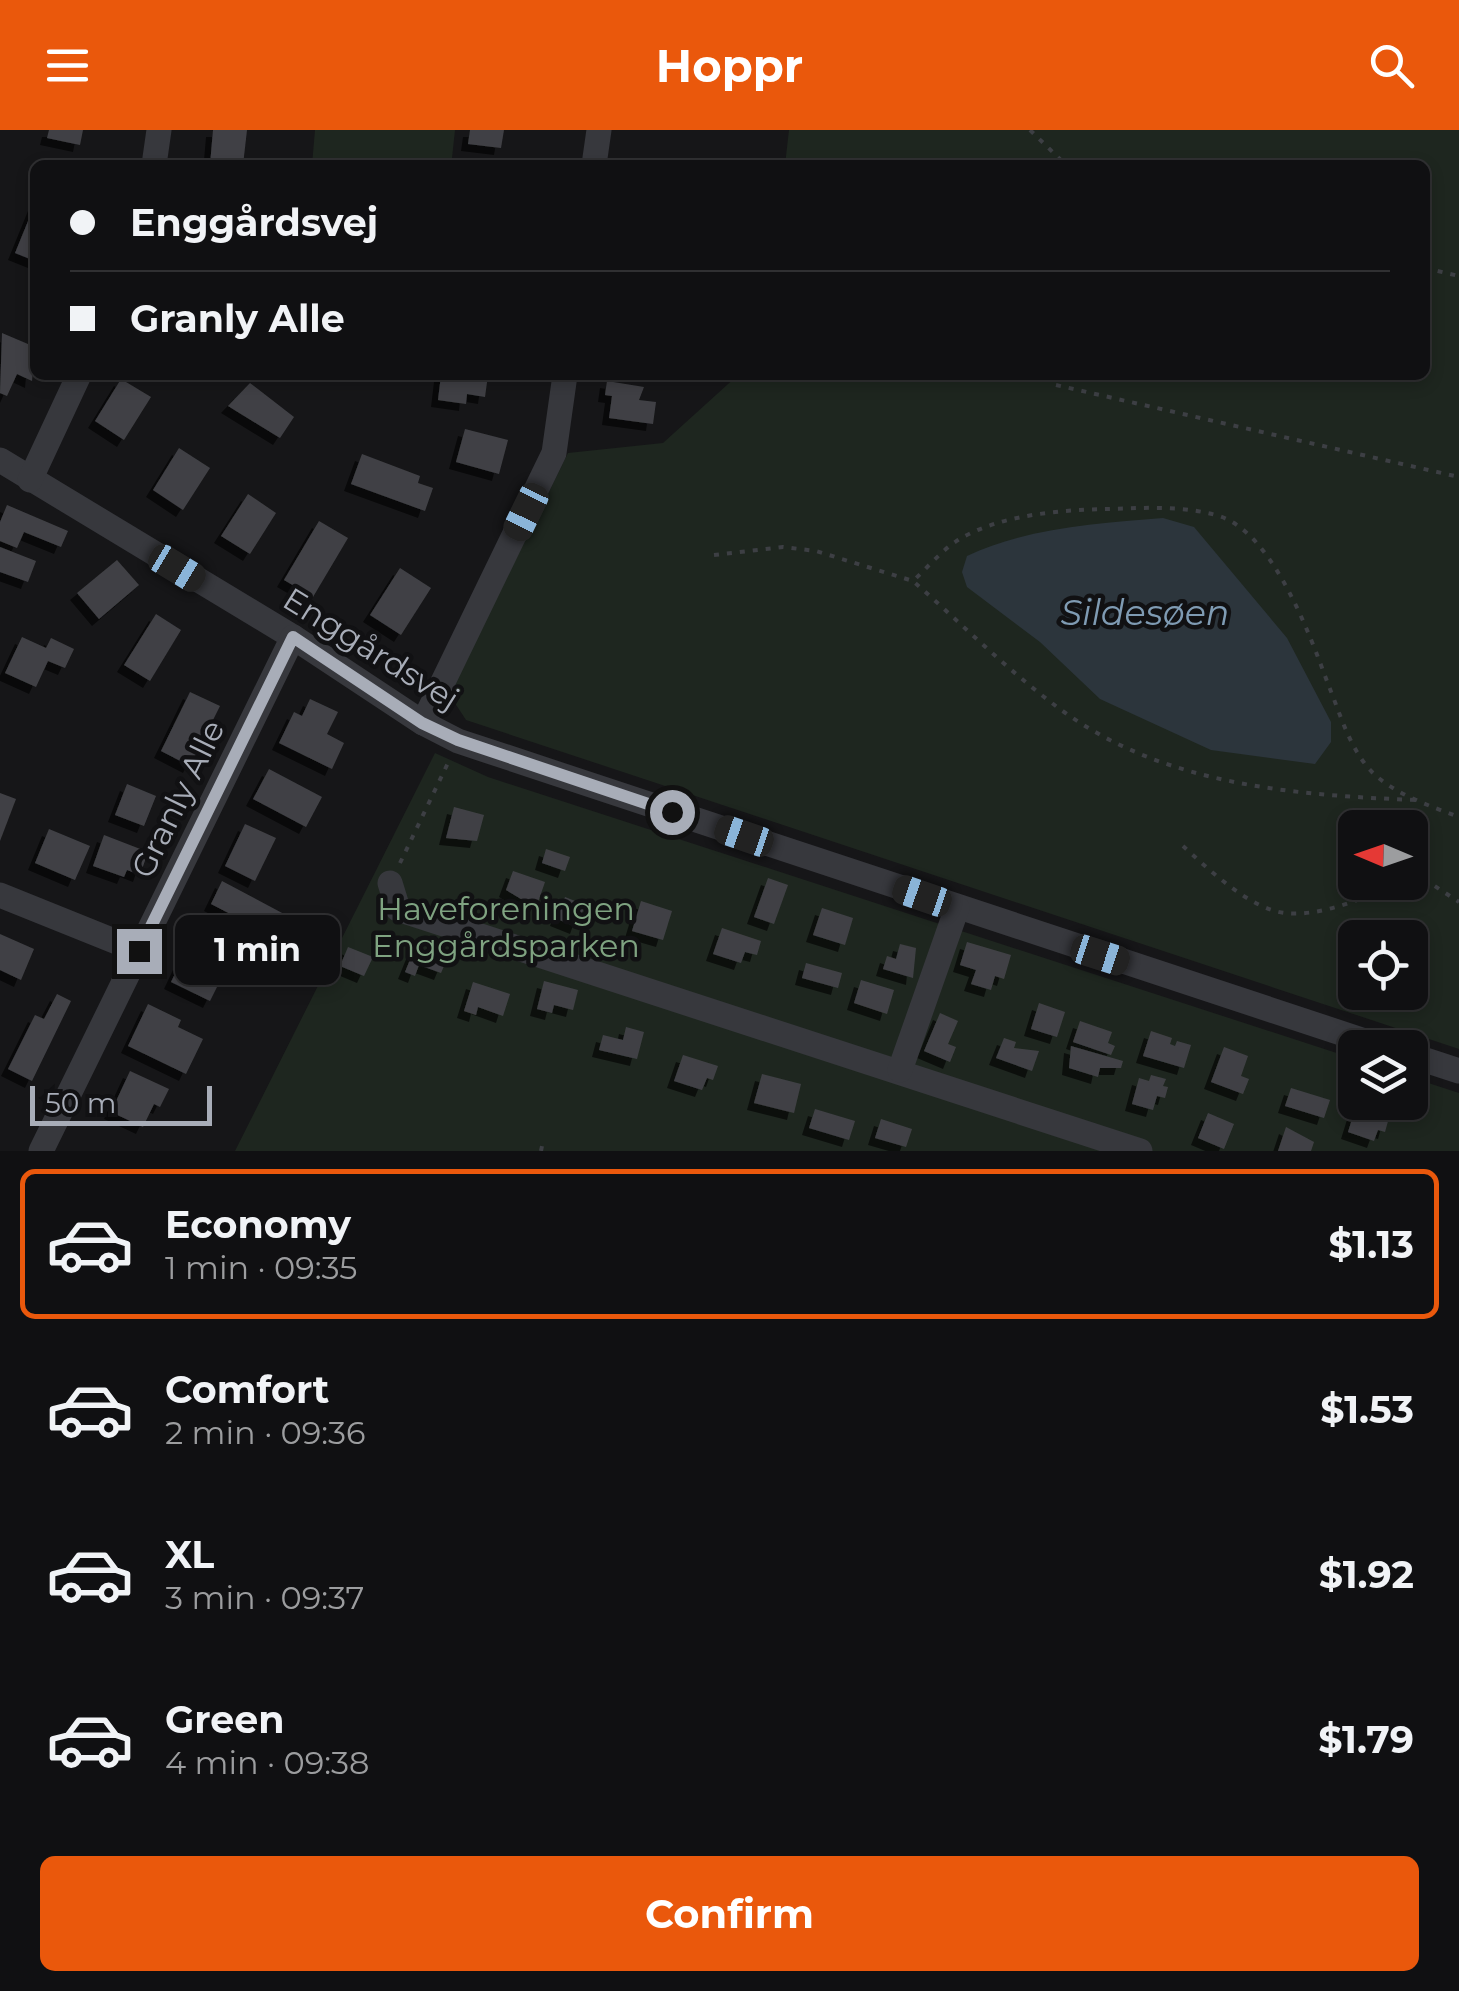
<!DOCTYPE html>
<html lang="en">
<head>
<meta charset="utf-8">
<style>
  :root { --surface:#101012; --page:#1e1e20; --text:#f1f3f6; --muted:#9c9d9f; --line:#303032; --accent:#ea580c }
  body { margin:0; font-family:Montserrat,sans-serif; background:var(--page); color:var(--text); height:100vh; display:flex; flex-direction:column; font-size:38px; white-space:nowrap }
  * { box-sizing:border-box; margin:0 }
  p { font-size:32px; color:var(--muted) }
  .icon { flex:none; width:55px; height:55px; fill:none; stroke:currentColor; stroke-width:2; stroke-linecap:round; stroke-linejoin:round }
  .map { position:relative; height:1021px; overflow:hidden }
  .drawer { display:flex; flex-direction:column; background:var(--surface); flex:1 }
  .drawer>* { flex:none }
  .top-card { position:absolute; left:30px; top:30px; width:1400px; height:220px; border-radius:15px; box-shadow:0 5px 15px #0003,0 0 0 2px var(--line); display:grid; align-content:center; height:220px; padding:0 40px; background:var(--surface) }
  .needle { width:65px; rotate:272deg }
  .fabs { position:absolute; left:1338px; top:680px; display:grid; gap:20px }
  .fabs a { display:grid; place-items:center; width:90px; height:90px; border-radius:15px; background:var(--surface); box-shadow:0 5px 15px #0003,0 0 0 2px var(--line); font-size:50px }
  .scale { position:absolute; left:30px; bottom:25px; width:182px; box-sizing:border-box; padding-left:10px; border:5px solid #a8adb8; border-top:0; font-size:28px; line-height:35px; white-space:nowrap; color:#a8adb8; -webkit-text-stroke:8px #111113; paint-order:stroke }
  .end { position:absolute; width:45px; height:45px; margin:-22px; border:12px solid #a8adb8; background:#111; box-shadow:0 0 0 5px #111 }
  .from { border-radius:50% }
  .bubble { position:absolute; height:70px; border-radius:15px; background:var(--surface); box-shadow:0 5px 15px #0003,0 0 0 2px var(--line); font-size:32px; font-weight:700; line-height:70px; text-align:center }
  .car { position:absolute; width:30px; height:60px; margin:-30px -15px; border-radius:12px; box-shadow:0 0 8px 2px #0007; background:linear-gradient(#222 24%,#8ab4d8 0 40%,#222 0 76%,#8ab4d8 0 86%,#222 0) }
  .top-card b { display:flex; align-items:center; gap:35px; height:95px; font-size:38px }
  .top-card b+b { border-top:2px solid var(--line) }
  .top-card i { width:25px; height:25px; background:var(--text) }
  ul { padding:18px 0 0; list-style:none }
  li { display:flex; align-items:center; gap:30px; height:150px; margin:0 20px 15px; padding:0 20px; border:5px solid transparent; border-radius:15px }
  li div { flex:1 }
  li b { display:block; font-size:38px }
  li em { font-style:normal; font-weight:700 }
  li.active { border-color:var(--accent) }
  li>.icon { width:90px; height:90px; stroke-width:1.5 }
  .button { display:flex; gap:20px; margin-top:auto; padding:20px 40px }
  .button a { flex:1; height:115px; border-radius:15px; background:var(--accent); color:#fff; font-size:40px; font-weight:700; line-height:115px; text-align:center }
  header { display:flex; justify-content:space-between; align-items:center; height:130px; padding:0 40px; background:var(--accent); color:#fff; font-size:45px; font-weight:700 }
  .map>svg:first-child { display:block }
</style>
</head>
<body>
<header><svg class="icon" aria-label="menu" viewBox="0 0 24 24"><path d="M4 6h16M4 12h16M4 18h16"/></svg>Hoppr<svg class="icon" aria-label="search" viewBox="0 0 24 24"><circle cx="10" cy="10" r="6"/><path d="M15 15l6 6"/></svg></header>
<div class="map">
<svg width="1459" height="1021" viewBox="0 0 1459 1021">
  <defs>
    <filter id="shadow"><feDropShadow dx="-7" dy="7" stdDeviation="0" flood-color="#0009"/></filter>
  </defs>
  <rect width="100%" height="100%" fill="#161618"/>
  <g fill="#1e261f" fill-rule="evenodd">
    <polygon points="315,0 455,0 452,28 422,35 312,35"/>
    <path d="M789 0H1459V919L466 590 449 564 568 323 663 313 738 245H1425V35H785ZM1355 698H1410V752H1355ZM1355 808H1410V862H1355Z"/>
    <polygon points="435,623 488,647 1355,929 1355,972 1410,972 1410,947 1459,963 1459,1021 235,1021"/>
  </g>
  <path fill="#2c353c" d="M1163 388 1194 397 1287 508 1331 592V612L1315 634 1211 620 1100 569 1040 512 967 457 962 442 967 426C1027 398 1097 393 1163 388Z"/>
  <g fill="#404145" filter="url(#shadow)">
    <polygon points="49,0 83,0 80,15 47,8"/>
    <polygon points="213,0 247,0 243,35 210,35"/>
    <polygon points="470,0 504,0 501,18 468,14"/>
    <polygon points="659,29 719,32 719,35 659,35"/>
    <polygon points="35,74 35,131 15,123"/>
    <polygon points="2,203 35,217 32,251 17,244 7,266 0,263"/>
    <polygon points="441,245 488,245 485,267 467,264 466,274 438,270"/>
    <polygon points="121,249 151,267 124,310 95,291"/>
    <polygon points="607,251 644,257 639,270 656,272 653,294 609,288 612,266 605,265"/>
    <polygon points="250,253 294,287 280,308 228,276"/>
    <polygon points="465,299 508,310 499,344 456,332"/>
    <polygon points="179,318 210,338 183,380 153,360"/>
    <polygon points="362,324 420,346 418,353 433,358 425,381 351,354"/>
    <polygon points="248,364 276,383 250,424 221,406"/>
    <polygon points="7,375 68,401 61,417 24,402 17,418 0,411 0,392"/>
    <polygon points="319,391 348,408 313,467 284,450"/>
    <polygon points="0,417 36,431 28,452 0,442"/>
    <polygon points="117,430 139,455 99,489 77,463"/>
    <polygon points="400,438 431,458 401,505 370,485"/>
    <polygon points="156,484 181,500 150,551 124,535"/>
    <polygon points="22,507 46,518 51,508 74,519 65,538 48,531 36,557 5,543"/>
    <polygon points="190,562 220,576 190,636 161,621"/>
    <polygon points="310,569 338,582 327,604 344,613 332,639 279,613 294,582 302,586"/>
    <polygon points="269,639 322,667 306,697 253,669"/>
    <polygon points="127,654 156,666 144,696 115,685"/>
    <polygon points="0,663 16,669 0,711"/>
    <polygon points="454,677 484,685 477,711 446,708"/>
    <polygon points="245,694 276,708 255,751 225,736"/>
    <polygon points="49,699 90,716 75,750 35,733"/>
    <polygon points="104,705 148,722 140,745 127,740 124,747 93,736"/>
    <polygon points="546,719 570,727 565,741 542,733"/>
    <polygon points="513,741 545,752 536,778 506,760"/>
    <polygon points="768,748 788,755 774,794 754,787"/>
    <polygon points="222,751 284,784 273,806 262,800 254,816 230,804 238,788 211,774"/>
    <polygon points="565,767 585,775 577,797 557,789"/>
    <polygon points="641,771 672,781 663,810 632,801"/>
    <polygon points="822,778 853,788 845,815 813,805"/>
    <polygon points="722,798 761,811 757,825 745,822 741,833 713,824"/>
    <polygon points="0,804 34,819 21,850 0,840"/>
    <polygon points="418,810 424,812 421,818 447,829 441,843 419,835 415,846 405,842"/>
    <polygon points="967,812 1011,825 1004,849 995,846 991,860 971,854 976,840 960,835"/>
    <polygon points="900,814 916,818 913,848 883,839 887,826 896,829"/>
    <polygon points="348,817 373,827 364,846 340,836"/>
    <polygon points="187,818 227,837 210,871 171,852"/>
    <polygon points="806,833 842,843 838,858 802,848"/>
    <polygon points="861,850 894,860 887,884 854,873"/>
    <polygon points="544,851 578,860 573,880 554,875 552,883 537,879"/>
    <polygon points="473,852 510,864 503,886 478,877 476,885 464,881"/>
    <polygon points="57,864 71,871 32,951 8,939 35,885 44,889"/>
    <polygon points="1039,873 1065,882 1057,907 1031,899"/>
    <polygon points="148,874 181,890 178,897 203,909 186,944 128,916"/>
    <polygon points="940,883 958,891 948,914 956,917 950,932 924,921"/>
    <polygon points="1080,891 1112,902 1108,913 1115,916 1111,925 1073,912"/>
    <polygon points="626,897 644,902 637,929 599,920 603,905 623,910"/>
    <polygon points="1151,901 1172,908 1170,914 1175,916 1177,911 1191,915 1184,938 1143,926"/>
    <polygon points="1004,908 1016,912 1014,918 1039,921 1032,941 996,928"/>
    <polygon points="1071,916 1123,931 1121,938 1100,938 1098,947 1069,938"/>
    <polygon points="1224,917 1248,926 1241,946 1249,949 1243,964 1211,952"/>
    <polygon points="683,925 718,936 713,950 707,948 702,960 674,951"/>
    <polygon points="130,941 169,959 160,977 154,974 143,997 111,982"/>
    <polygon points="762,944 801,954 794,983 754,973"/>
    <polygon points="1151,945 1166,949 1163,956 1168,957 1165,968 1157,966 1153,980 1132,974 1139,948 1149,951"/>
    <polygon points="1291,958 1330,970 1324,988 1285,976"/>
    <polygon points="1357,973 1390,984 1385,1002 1378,1000 1374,1011 1348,1002"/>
    <polygon points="815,979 855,991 849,1010 809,998"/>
    <polygon points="1208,983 1234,994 1224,1019 1198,1008"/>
    <polygon points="881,989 912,999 906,1017 875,1008"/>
    <polygon points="1286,997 1314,1012 1311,1021 1278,1021"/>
  </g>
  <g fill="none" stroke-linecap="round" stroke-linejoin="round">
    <g stroke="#3d3f44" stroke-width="4" stroke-dasharray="5 8" stroke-linecap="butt">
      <polyline points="1030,0 1066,35"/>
      <polyline points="1425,138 1459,146"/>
      <polyline points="1056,255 1459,347"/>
      <polyline points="714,425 783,417 816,421 913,451"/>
      <path d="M1415 670C1293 665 1166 655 1064 582 1010 543 962 494 913 451 927 438 942 420 958 410 999 385 1059 380 1106 379 1144 378 1182 375 1219 386 1273 403 1310 505 1328 554 1340 583 1349 618 1372 642 1394 664 1430 676 1459 687"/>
      <path d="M1183 716C1208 739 1250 779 1285 783 1320 787 1367 768 1396 752"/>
      <polyline points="400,733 448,633"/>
      <polyline points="1410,750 1430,753 1459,772"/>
      <polyline points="541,1021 543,1011"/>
    </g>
    <g stroke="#37383d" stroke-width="25">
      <polyline points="154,35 159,0"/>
      <polyline points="594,35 599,0"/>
      <polyline points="0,330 293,507 423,593 458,611 1386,918"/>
      <polyline points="30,350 79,245"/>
      <polyline points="423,593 554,323 565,245"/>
      <polyline points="390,753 398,779 1140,1021"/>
      <polyline points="0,765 139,821"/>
      <polyline points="1410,925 1459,941"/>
      <polyline points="900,940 957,778"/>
      <polyline points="41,1021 293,507"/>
    </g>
  </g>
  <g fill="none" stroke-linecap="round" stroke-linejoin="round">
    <polyline stroke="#a8adb8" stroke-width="12" points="139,821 293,507 422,593 458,610 672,682"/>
  </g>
  <g text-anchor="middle" stroke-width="9" stroke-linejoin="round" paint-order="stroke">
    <g font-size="32" fill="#a8adb8" stroke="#111113">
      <text transform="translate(371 519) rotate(32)" y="11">Enggårdsvej</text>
      <text transform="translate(178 669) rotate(-64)" y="11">Granly Alle</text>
    </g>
    <g font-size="32" fill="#7fa381" stroke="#111113">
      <text x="506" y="790">Haveforeningen<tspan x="506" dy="37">Enggårdsparken</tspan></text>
    </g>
    <g font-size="35" font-style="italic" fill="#7f9bb3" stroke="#111113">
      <text x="1145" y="495">Sildesøen</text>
    </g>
  </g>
</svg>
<div class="fabs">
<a><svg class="needle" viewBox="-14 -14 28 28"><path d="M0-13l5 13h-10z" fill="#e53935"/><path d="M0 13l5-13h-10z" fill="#9c9d9f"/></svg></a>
<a><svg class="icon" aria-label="locate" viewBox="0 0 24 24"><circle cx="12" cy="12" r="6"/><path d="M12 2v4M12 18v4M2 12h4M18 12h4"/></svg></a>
<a><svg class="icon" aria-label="layers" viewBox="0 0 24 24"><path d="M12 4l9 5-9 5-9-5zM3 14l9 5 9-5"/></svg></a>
</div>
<div class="scale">50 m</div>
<i class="end from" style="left:672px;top:682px"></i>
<i class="end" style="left:139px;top:821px"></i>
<div class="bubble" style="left:175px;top:785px;width:165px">1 min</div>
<i class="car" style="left:526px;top:382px;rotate:206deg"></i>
<i class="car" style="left:177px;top:438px;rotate:121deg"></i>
<i class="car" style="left:744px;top:706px;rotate:289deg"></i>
<i class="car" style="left:922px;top:766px;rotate:289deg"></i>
<i class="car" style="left:1100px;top:825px;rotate:108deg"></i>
<div class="top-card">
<b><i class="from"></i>Enggårdsvej</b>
<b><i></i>Granly Alle</b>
</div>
</div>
<section class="drawer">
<ul>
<li class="active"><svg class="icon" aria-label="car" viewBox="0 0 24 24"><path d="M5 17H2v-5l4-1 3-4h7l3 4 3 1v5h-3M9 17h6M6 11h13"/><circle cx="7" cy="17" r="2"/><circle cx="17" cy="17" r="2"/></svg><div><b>Economy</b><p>1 min · 09:35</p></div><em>$1.13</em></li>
<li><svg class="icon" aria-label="car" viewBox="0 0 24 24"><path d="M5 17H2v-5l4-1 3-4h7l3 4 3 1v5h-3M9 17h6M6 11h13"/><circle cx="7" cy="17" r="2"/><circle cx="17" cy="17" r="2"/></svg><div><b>Comfort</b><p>2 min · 09:36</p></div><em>$1.53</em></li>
<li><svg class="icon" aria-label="car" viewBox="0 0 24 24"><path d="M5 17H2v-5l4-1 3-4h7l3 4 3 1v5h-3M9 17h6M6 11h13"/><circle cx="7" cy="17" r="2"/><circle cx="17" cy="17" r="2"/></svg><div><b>XL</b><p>3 min · 09:37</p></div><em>$1.92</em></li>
<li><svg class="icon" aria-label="car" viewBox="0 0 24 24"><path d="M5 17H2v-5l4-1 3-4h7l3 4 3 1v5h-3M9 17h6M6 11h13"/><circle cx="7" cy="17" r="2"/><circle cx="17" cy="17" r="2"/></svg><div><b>Green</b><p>4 min · 09:38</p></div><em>$1.79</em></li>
</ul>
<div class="button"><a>Confirm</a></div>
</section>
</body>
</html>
